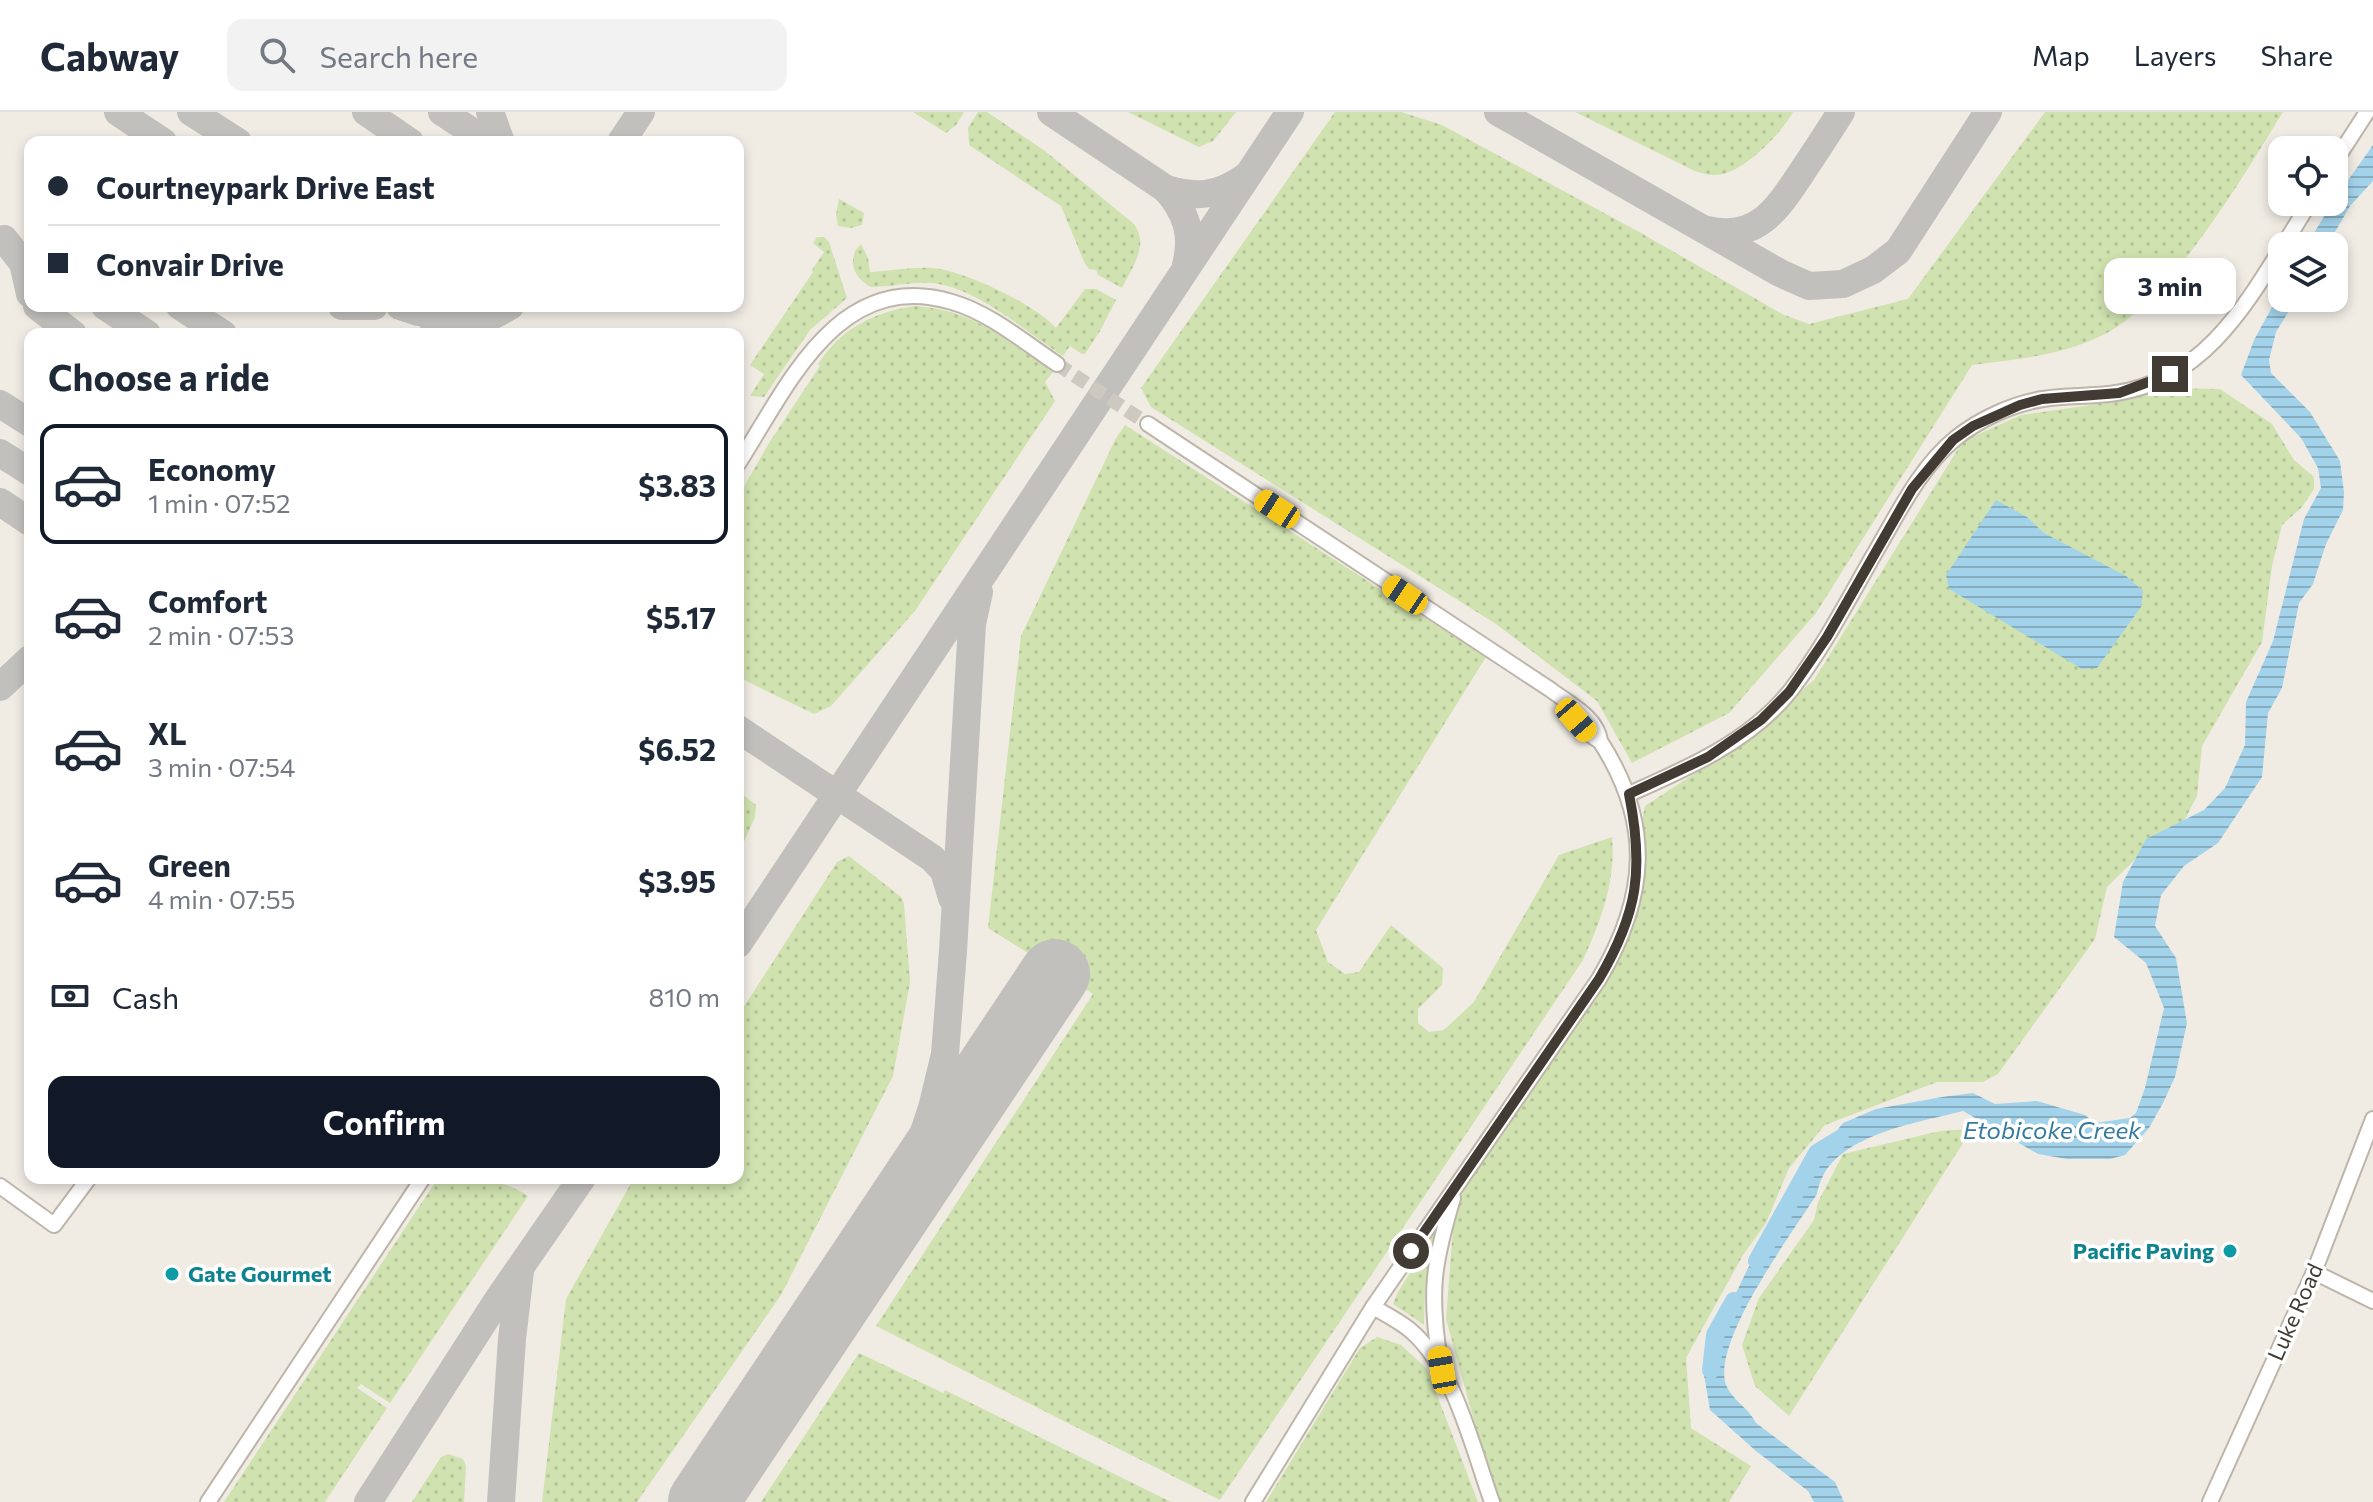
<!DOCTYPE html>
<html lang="en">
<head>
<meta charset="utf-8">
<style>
  :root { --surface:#fff; --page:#f2f2f3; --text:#1f2937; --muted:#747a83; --line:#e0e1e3; --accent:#111827 }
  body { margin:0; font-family:Commissioner,sans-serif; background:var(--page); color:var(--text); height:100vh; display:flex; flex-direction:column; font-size:30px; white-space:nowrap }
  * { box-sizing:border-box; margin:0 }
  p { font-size:26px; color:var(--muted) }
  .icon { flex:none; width:44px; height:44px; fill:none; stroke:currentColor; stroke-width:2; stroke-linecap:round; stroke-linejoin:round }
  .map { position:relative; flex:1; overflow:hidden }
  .panel { position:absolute; left:24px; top:216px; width:720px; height:856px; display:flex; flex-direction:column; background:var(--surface); border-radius:16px; box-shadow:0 4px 12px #0003 }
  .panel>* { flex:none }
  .guide { position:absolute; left:24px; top:24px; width:720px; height:176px; border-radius:16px; box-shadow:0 4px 12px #0003; display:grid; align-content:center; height:176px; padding:0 24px; background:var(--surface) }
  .controls { position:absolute; left:2268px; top:24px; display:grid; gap:16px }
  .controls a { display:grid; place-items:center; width:80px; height:80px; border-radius:16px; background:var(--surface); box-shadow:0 4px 12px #0003; font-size:40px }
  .end { position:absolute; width:36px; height:36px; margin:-18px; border:10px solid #423b34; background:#fff; box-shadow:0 0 0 4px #fff }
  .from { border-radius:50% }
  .bubble { position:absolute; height:56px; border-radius:16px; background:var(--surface); box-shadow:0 4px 12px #0003; font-size:26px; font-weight:700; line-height:56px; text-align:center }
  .car { position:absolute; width:24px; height:48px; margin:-24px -12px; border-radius:10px; box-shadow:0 0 6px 2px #0007; background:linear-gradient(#f5c518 24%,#345 0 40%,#f5c518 0 76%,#345 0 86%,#f5c518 0) }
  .guide b { display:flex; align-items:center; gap:28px; height:76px; font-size:30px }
  .guide b+b { border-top:2px solid var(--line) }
  .guide i { width:20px; height:20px; background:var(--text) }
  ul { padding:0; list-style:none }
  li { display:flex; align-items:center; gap:24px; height:120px; margin:0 16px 12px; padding:0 8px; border:4px solid transparent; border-radius:16px }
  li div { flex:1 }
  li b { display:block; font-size:30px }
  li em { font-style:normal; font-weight:700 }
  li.current { border-color:var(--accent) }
  li>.icon { width:72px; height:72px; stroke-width:1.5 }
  h2 { padding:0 24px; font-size:36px; line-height:96px }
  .pay { display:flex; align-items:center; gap:20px; height:88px; padding:0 24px; font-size:30px }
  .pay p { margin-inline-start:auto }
  .action { display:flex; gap:16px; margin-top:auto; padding:16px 24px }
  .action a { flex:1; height:92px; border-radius:16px; background:var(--accent); color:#fff; font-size:32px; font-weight:700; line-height:92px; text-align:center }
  header { display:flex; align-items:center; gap:48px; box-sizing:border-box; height:112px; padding:0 40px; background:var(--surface); border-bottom:2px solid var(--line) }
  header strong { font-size:38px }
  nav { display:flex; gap:44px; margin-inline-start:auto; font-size:28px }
  .search { width:560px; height:72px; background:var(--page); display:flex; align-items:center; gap:20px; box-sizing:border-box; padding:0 28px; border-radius:16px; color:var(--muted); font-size:30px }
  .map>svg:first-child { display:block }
</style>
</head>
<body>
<header>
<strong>Cabway</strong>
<div class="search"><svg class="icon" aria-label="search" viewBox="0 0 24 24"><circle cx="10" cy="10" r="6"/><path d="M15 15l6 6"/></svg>Search here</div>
<nav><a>Map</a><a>Layers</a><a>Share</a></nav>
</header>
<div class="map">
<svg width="2373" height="1390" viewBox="0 0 2373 1390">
  <defs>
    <pattern id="grass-dots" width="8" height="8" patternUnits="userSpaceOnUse" patternTransform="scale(2)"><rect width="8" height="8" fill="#cfe2af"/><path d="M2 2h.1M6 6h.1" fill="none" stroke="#b3c397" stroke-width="1.8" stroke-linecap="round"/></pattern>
    <pattern id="water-rules" width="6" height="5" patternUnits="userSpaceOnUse" patternTransform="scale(2)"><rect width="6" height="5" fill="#a3d3ea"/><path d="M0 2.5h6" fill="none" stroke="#86acbe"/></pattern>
  </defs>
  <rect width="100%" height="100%" fill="#f0ece4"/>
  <g fill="url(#grass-dots)">
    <polygon points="913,0 964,0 956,13 946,21"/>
    <path d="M978 0H987L1045 39 1134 112C1150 133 1131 157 1122 176L1098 163 1096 158 1089 157 1085 152 1061 94 969 33 968 16Z"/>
    <polygon points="1128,0 1236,0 1213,29 1199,35"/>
    <path d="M1335 0H1401L1442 13 1641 121 1782 202 1809 212 1908 187 2045 0H2283C2244 63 2169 191 2103 223 2060 244 2018 247 1972 253L1816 501 1729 601 1632 651 1597 589 1496 512 1151 295 1141 276Z"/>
    <path d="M1575 0H1793C1781 22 1741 64 1714 63 1708 63 1701 61 1695 59Z"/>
    <polygon points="839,87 864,101 862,113 851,116 838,114 836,103"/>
    <polygon points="817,125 824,125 829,130 847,186 810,218 764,285 750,284 764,262 750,253 813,160 812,158 824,140 813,131"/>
    <path d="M861 132 868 146 870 160C890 159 912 155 933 156 964 159 1035 192 1056 216L1085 177H1096L1116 188 1100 219 1085 242H1082L1070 234 1063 244C1028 221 980 179 939 172 917 168 894 175 871 175 853 166 846 146 861 132Z"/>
    <path d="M914 194C976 198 1003 227 1053 260L1045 270 1055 289 915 499 831 594 814 602 738 565V385L769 331 820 254 818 252C842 216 872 201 914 194Z"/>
    <polygon points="2163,276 2220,277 2272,312 2294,348 2314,365 2314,377 2302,395 2282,413 2272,454 2262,530 2202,634 2197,684 2184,709 2154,729 2107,775 2095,827 1998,962 1983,970 1937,970 1825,1013 1789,1056 1766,1111 1743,1143 1686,1246 1691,1316 1751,1354 1729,1390 1500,1390 1479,1327 1446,1207 1454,1104 1476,1044 1616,840 1645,694 1697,660 1762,612 1814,568 1963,329 2021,303 2132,287"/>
    <path d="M1125 313 1486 545 1316 818 1328 850 1345 862 1359 860 1391 813 1443 856 1442 873 1418 897V911L1429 920 1444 918 1474 890 1559 743 1612 725C1616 769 1601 808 1583 848L1220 1388 876 1214 1093 882 988 816 1021 524 1116 326Z"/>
    <polygon points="738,679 756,693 755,705 738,743"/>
    <polygon points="849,744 901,785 904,792 910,870 893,964 781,1183 637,1390 542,1390 566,1187 634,1066 738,1066 738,904 837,750"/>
    <polygon points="1972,1017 1789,1304 1755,1274 1742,1233 1759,1186 1814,1108 1818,1090 1843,1042 1940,1019"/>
    <path d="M438 1066C470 1066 503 1066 528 1084L390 1291 361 1272 357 1276 387 1296 325 1390H224Z"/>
    <polygon points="1434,1122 1425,1178 1424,1213 1393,1192 1398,1180"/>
    <polygon points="1377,1225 1401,1233 1427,1257 1478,1390 1266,1390 1360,1236"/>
    <polygon points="859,1241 943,1281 945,1278 1171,1390 761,1390"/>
    <polygon points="448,1342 463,1347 466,1354 464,1390 412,1390 441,1345"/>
  </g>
  <g fill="url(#water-rules)">
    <polygon points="2373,33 2373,69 2350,94 2327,134 2306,134 2334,88"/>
    <path d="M2282 177V186H2297L2276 220 2269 248 2271 261 2310 300 2340 349 2344 380 2343 398 2326 432 2313 472 2299 491 2282 576 2268 601 2262 665 2218 731 2184 754 2161 783 2155 814 2176 846 2187 911 2175 965 2163 991 2149 1016 2125 1043 2110 1047H2067L2038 1042 1963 999C1921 1010 1845 1021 1823 1064 1820 1069 1818 1076 1817 1082 1793 1120 1711 1230 1726 1273 1732 1288 1748 1295 1756 1311L1835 1370 1844 1390H1814L1808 1379 1756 1339 1710 1298 1704 1263 1725 1204 1748 1156 1788 1101 1810 1052 1843 1011 1876 997 1942 985 1973 981 1995 992 2037 989 2085 1003 2095 1011 2130 1006 2136 1001 2145 976 2164 896 2146 851 2114 825 2123 770 2146 727 2204 698 2225 676 2245 633 2246 590 2273 529 2304 407 2321 376 2318 356 2301 326 2241 263 2254 228Z"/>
    <polygon points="1996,388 2027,405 2044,421 2126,464 2143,479 2141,495 2097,556 2082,557 1949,477 1946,463"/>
  </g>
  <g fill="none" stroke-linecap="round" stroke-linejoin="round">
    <g stroke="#a3d3ea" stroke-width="18">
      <polyline points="1757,1149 1817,1041 1840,1027"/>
      <polyline points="1711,1258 1715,1223 1734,1189"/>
    </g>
    <g stroke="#c2c0bc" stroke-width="28">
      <polyline points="118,0 163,30"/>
      <polyline points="191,0 238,30"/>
      <polyline points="366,0 410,30"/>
      <polyline points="442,0 488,30"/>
      <polyline points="490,0 501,30"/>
      <path d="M1051 0 1166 77C1197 86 1219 84 1245 65"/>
      <polyline points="1498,0 1780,161 1809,174 1843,172 1873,158 1898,139 1988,0"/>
      <polyline points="621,30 641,0"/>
      <path d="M1166 77C1186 100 1194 122 1186 153"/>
      <path d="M1707 118C1756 129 1776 99 1800 63 1814 42 1828 21 1841 0"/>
      <polyline points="4,127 23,151 30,182"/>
      <polyline points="37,194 73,222"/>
      <polyline points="105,194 147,222"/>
      <polyline points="180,194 223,222"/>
      <polyline points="342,194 374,194"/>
      <polyline points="400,194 418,200"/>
      <path d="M442 222 430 205C464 218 480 212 510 194"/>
      <polyline points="0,292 30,311"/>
      <polyline points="0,341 30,360"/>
      <polyline points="0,390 30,410"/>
      <polyline points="0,575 30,547"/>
      <polyline points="738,617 932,746 944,759 952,786"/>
      <polyline points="738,832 1290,0"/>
      <polyline points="880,1122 917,1041 932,996 945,942 953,839 972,512 979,480"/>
      <polyline points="368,1390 497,1189 582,1066"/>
      <polyline points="501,1390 512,1227 520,1159"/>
    </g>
    <polyline stroke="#c2c0bc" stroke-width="70" points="703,1390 1055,862"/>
    <polyline stroke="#cdc9c1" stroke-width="14" stroke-dasharray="14 7" stroke-linecap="butt" points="1057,252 1148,312"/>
    <defs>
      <g id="minor">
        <polyline points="2334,51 2367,0"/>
        <polyline points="2283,134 2310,90"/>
        <path d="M1148 312 1551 578C1569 592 1597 605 1600 629 1653 711 1648 784 1599 867L1373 1195 1253 1390"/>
        <path d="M738 352C788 274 838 156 952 190 990 201 1024 230 1057 252"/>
        <path d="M1570 594C1577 610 1585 621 1600 629"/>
        <path d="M1629 682C1686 657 1751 629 1791 578 1824 535 1849 486 1876 439 1899 400 1920 355 1956 326 1980 307 2012 292 2043 287 2067 283 2092 285 2116 281 2199 269 2242 200 2282 135"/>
        <polyline points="0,1074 54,1113 89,1066"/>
        <polyline points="2314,1160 2373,1189"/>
        <path d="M1373 1195C1385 1202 1399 1209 1410 1218 1454 1255 1473 1337 1492 1390"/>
        <path d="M1440 1250C1429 1180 1433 1153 1453 1086"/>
        <polyline points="208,1390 423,1066"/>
        <polyline points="2210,1390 2314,1160 2373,1007"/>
      </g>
    </defs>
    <use href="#minor" stroke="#beb5aa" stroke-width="18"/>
    <use href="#minor" stroke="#fff" stroke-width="14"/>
  </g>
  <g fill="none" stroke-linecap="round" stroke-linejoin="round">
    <path stroke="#423b34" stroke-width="10" d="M1411 1139 1599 867C1638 801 1644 757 1629 682L1708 645 1761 608 1789 580 1827 525 1912 377 1953 328 1973 314 2020 293 2042 287 2119 281 2170 262"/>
  </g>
  <g fill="#0f9aa8" stroke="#fff" stroke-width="3">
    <circle cx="2230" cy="1139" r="8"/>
    <circle cx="172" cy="1162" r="8"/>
  </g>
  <g text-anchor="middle" stroke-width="7" stroke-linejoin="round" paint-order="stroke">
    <g font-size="22" font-weight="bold" fill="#0d838f" stroke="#fff" text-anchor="end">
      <text x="2214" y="1147">Pacific Paving</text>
      <text x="188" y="1170" text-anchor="start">Gate Gourmet</text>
    </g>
    <g font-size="22" fill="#423b34" stroke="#fff">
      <text transform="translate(2295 1200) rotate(-66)" y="8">Luke Road</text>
    </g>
    <g font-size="24" font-style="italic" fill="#347a9e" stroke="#fff">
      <text x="2052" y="1027">Etobicoke Creek</text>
    </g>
  </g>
</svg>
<div class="controls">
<a><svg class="icon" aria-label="locate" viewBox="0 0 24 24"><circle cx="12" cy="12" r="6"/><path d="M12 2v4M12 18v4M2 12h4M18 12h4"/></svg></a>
<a><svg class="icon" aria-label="layers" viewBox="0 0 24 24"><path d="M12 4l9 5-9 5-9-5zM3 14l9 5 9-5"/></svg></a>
</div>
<i class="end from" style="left:1411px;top:1139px"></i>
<i class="end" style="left:2170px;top:262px"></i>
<div class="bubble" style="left:2104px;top:146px;width:132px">3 min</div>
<i class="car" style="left:1277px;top:397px;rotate:303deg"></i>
<i class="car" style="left:1405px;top:483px;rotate:304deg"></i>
<i class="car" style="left:1576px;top:608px;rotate:139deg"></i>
<i class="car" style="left:1442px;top:1258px;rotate:350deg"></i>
<div class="guide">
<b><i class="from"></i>Courtneypark Drive East</b>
<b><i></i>Convair Drive</b>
</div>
<section class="panel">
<h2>Choose a ride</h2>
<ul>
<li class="current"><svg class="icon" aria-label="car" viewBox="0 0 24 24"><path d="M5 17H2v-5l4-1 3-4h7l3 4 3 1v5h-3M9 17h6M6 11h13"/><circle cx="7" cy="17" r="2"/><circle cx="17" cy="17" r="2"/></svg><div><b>Economy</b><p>1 min · 07:52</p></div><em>$3.83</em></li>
<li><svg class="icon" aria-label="car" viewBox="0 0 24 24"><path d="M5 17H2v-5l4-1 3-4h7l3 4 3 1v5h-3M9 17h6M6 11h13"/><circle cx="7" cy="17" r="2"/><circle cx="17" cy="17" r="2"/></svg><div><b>Comfort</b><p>2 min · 07:53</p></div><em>$5.17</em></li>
<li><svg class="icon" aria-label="car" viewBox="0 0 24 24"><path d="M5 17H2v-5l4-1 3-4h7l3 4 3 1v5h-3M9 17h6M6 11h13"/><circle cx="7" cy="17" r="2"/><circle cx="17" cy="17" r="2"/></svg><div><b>XL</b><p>3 min · 07:54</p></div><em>$6.52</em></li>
<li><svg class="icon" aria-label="car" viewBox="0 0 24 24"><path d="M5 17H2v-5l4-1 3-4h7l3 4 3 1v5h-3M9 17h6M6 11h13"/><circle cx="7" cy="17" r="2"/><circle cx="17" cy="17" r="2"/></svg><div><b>Green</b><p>4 min · 07:55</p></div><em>$3.95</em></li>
</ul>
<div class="pay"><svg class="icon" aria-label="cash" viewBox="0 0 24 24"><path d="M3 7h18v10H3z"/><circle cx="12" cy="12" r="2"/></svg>Cash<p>810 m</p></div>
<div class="action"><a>Confirm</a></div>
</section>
</div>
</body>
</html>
